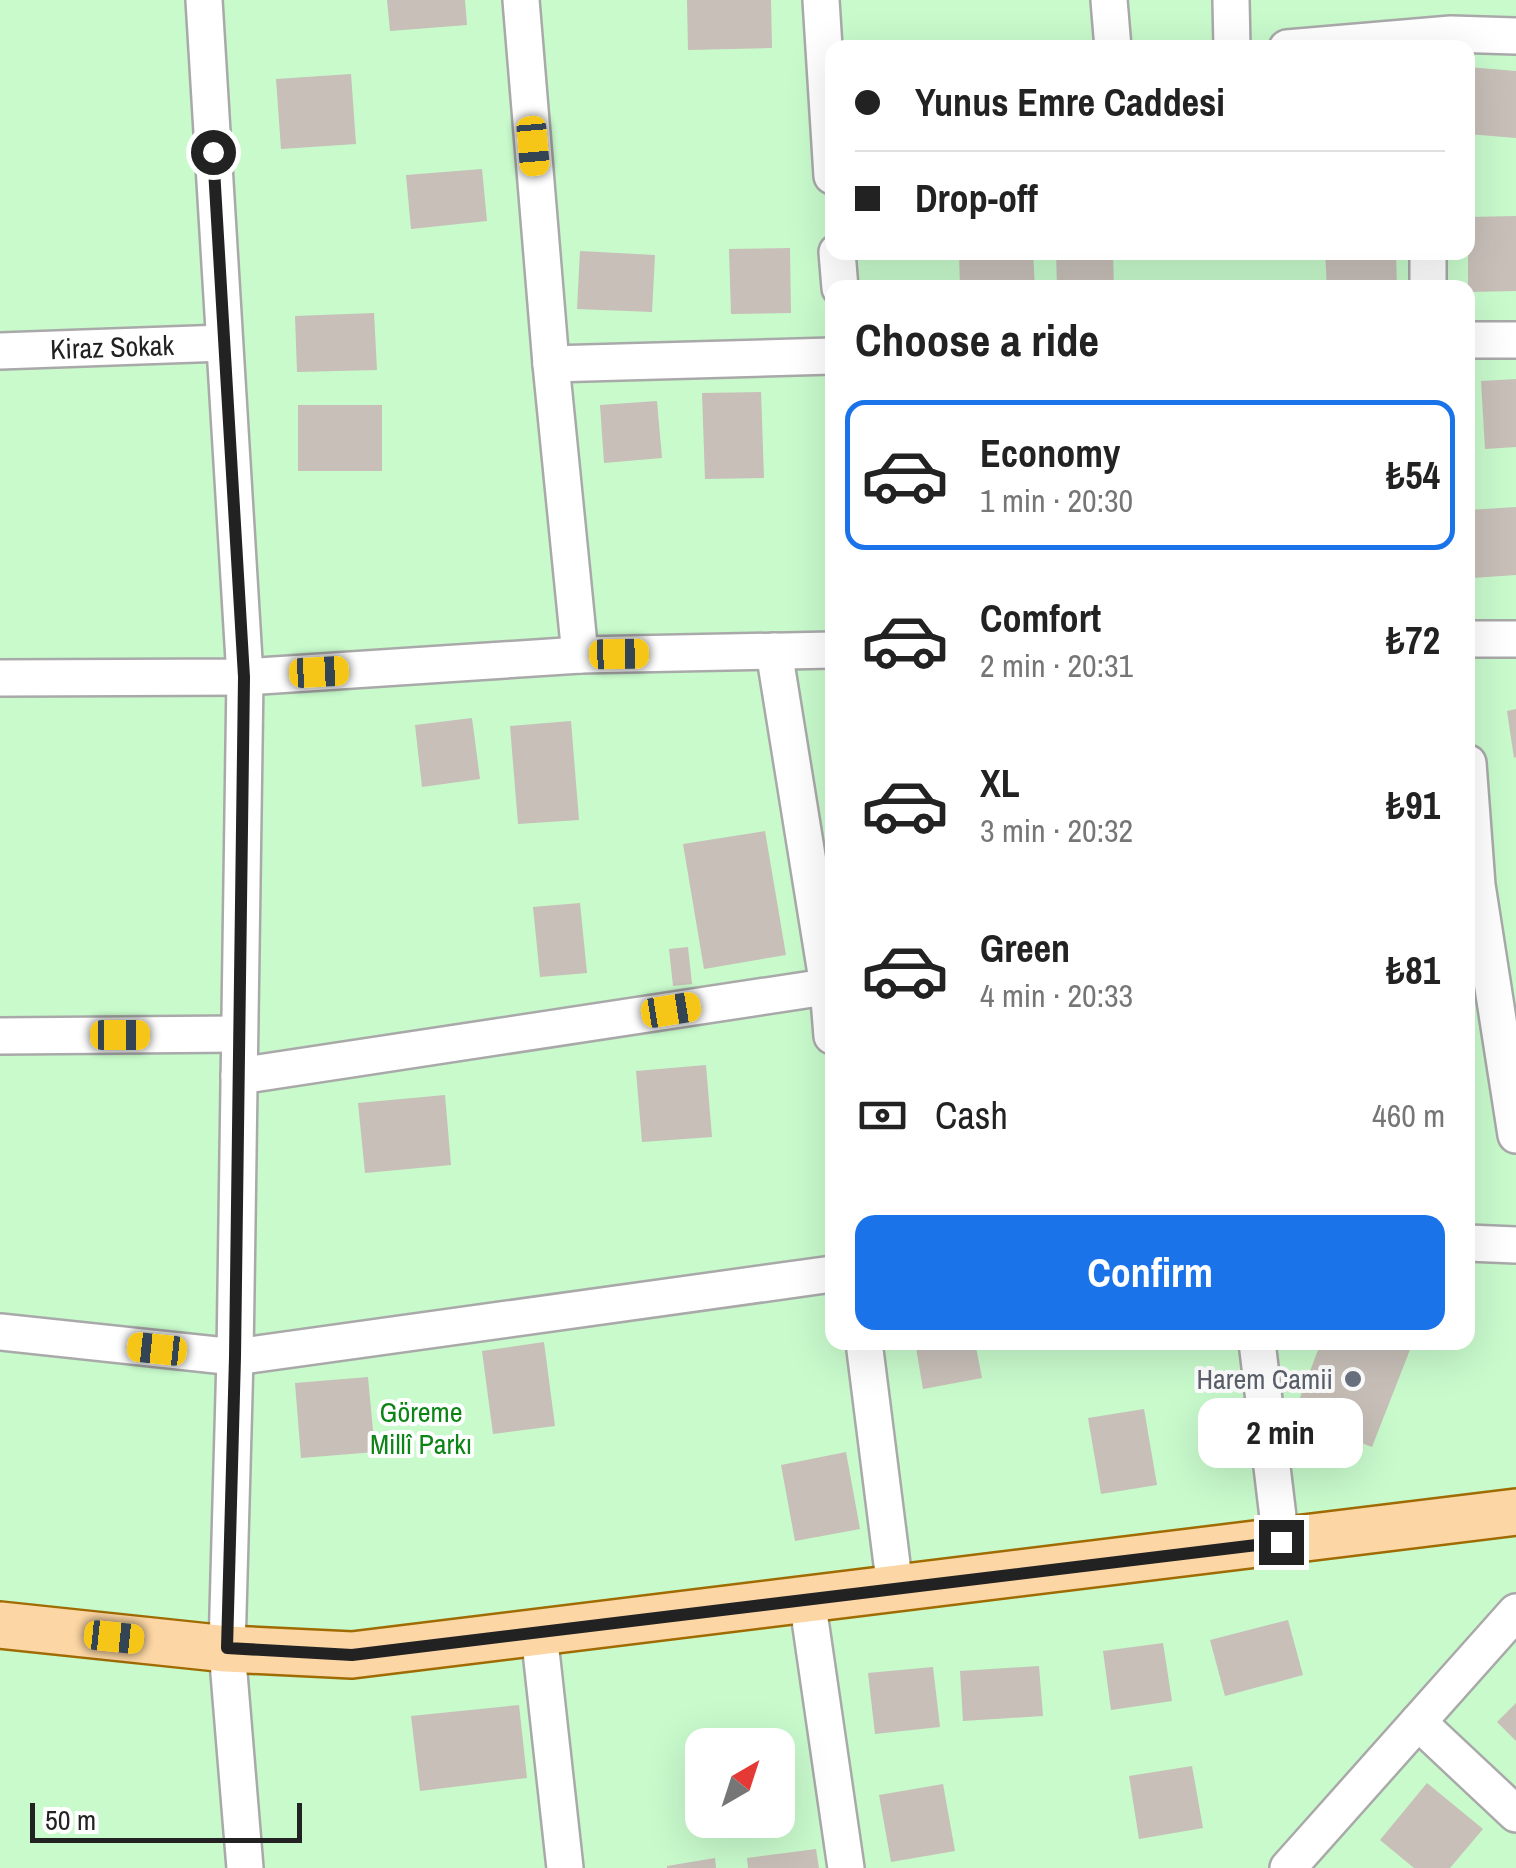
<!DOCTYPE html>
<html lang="en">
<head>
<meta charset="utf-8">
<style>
  :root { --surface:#fff; --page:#f6f6f6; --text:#222; --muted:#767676; --line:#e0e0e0; --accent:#1a73e8 }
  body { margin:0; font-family:"Archivo Narrow",sans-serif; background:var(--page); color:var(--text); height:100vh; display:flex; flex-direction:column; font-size:38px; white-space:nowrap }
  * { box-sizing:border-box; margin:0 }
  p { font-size:32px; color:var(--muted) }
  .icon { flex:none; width:55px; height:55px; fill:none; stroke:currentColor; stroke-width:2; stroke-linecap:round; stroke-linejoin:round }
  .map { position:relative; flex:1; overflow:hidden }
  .sheet { position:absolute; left:825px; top:280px; width:650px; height:1070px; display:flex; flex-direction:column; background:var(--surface); border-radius:20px; box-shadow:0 10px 40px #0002 }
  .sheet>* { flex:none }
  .banner { position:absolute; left:825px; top:40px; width:650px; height:220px; border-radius:20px; box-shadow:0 10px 40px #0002; display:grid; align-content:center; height:220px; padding:0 30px; background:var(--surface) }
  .needle { width:65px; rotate:39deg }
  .fabs { position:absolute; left:685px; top:1728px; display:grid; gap:20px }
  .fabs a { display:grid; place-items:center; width:110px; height:110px; border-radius:20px; background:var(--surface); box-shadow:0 10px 40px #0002; font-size:50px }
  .scale { position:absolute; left:30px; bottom:25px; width:272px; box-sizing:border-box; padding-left:10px; border:5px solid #222; border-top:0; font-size:28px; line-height:35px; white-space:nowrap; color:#222; -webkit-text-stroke:8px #fff; paint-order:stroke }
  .end { position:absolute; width:45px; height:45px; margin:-22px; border:12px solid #222; background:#fff; box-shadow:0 0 0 5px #fff }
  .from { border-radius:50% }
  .bubble { position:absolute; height:70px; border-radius:20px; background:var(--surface); box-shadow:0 10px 40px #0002; font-size:32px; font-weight:700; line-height:70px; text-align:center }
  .car { position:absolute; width:30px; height:60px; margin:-30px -15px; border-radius:12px; box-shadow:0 0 8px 2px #0007; background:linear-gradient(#f5c518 24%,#345 0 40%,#f5c518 0 76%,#345 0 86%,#f5c518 0) }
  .banner b { display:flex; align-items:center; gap:35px; height:95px; font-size:38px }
  .banner b+b { border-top:2px solid var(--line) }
  .banner i { width:25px; height:25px; background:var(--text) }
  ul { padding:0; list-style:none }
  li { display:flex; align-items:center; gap:30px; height:150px; margin:0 20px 15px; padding:0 10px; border:5px solid transparent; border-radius:20px }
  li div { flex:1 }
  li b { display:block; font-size:38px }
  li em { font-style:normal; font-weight:700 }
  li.on { border-color:var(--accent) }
  li>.icon { width:90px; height:90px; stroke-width:1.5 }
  h2 { padding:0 30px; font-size:45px; line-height:120px }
  .pay { display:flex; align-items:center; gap:25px; height:110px; padding:0 30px; font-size:38px }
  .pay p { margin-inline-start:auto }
  .action { display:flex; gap:20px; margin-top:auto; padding:20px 30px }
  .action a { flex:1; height:115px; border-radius:20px; background:var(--accent); color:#fff; font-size:40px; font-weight:700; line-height:115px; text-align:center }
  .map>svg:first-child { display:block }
</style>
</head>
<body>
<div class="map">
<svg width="1516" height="1868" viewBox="0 0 1516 1868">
  <rect width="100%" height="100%" fill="#f2efe9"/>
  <path fill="#c8facc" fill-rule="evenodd" d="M0 0H1516V1868H0ZM832 48H1468V252H832ZM832 288H1468V1342H832ZM702 1745H778V1820H702Z"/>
  <g fill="#c7bfb8">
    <polygon points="387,0 465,0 467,25 390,31"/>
    <polygon points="687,0 771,0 772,48 688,50"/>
    <polygon points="1468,67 1516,71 1516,138 1468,134"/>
    <polygon points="351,74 356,144 281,149 276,79"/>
    <polygon points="482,169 487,221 411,229 406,175"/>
    <polygon points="1516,216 1516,291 1468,292 1468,217"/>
    <polygon points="790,248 791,313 731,314 729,249"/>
    <polygon points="580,251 655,255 652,312 577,309"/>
    <polygon points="959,252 1033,252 1035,288 960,288"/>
    <polygon points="1056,252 1113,252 1114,288 1057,288"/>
    <polygon points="1325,252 1396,252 1397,288 1327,288"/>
    <polygon points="374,313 377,370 297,372 295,316"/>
    <polygon points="1516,379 1516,447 1485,449 1481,381"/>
    <polygon points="761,392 764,478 705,479 702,393"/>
    <polygon points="657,401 662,458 604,463 600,405"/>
    <rect x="298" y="405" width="84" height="66"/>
    <polygon points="1516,507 1516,575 1472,578 1468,510"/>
    <polygon points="1516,709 1516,757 1514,758 1507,711"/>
    <polygon points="472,718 480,779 422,787 415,725"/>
    <polygon points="571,721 579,820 518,824 510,726"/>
    <polygon points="765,831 786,955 704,969 683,844"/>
    <polygon points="580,903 587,973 540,977 533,907"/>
    <polygon points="688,947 692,984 673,986 669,949"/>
    <polygon points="706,1065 712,1137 642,1142 636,1071"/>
    <polygon points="445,1095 451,1165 365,1173 358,1103"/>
    <polygon points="544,1342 555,1426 493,1434 482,1351"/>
    <polygon points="915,1342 975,1342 982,1378 923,1389"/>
    <polygon points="1321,1342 1413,1342 1372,1447 1293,1416"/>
    <polygon points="368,1377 375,1452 301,1458 295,1383"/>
    <polygon points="1144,1409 1157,1485 1101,1494 1088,1418"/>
    <polygon points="846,1452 860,1529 795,1541 781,1465"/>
    <polygon points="1288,1620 1303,1675 1225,1696 1210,1640"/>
    <polygon points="1163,1643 1172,1701 1111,1710 1103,1651"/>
    <polygon points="1039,1666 1043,1716 963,1721 960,1671"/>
    <polygon points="933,1667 940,1727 875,1734 868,1673"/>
    <polygon points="1516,1703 1516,1741 1497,1722"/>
    <polygon points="519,1705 527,1778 420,1791 411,1716"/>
    <polygon points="1192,1766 1203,1828 1139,1839 1129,1776"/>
    <polygon points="1427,1783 1483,1829 1450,1868 1414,1868 1380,1840"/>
    <polygon points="943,1784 955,1851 891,1862 879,1795"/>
    <polygon points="816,1849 819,1868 748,1868 747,1858"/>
    <polygon points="715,1858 716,1868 667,1868 667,1866"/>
  </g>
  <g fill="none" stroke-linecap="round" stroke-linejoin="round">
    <defs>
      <g id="minor">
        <polyline points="204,0 245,677 235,1357 227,1649 245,1868"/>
        <polyline points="521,0 551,364 580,655"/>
        <polyline points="821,0 832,176"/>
        <polyline points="1109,0 1113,48"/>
        <polyline points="1231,0 1232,48"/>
        <polyline points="1287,48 1451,34 1516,36"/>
        <polyline points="837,252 840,288"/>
        <polyline points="1428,288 1428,252"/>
        <polyline points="1468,340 1516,340"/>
        <polyline points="0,351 224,343"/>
        <polyline points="551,364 832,356"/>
        <polyline points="1468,639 1516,639"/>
        <polyline points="774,651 828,986 832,1036"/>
        <polyline points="0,678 245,677 580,655 832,650"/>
        <polyline points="1468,763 1477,885 1516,1135"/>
        <polyline points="0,1036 239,1034"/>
        <polyline points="239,1076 832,986"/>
        <polyline points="1468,1243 1516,1245"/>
        <polyline points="0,1332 235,1357 832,1274"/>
        <polyline points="864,1342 895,1588"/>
        <polyline points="1257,1342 1281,1542"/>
        <polyline points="807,1599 846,1868"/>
        <polyline points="539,1633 565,1868"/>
        <polyline points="1418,1722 1516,1814"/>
        <polyline points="1288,1868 1516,1612"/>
      </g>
      <polyline id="major" points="0,1625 227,1649 352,1655 1516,1512"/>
    </defs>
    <use href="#minor" stroke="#a9a9a9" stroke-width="40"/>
    <use href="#major" stroke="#a06b00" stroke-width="50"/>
    <use href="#minor" stroke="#fff" stroke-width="35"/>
    <use href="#major" stroke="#fcd6a4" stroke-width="45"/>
  </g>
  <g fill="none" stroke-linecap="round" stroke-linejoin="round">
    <polyline stroke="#222" stroke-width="12" points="213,152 244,677 235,1357 227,1648 352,1655 1281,1542"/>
  </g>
  <circle fill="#6b7280" stroke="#fff" stroke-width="4" cx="1353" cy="1379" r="10"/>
  <g text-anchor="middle" stroke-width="8" stroke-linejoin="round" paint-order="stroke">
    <g font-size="28" fill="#222" stroke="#fff">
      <text transform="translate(112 347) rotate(-2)" y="10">Kiraz Sokak</text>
    </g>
    <g font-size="28" fill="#5b616d" stroke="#fff" text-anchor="end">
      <text x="1333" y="1389">Harem Camii</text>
    </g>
    <g font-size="28" fill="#0c8416" stroke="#fff">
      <text x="421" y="1422">Göreme<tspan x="421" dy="32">Millî Parkı</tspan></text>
    </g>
  </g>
</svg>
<div class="fabs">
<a><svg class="needle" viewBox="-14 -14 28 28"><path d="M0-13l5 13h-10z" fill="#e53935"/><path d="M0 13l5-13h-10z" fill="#767676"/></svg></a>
</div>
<div class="scale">50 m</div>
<i class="end from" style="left:213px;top:152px"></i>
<i class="end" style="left:1281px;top:1542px"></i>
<div class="bubble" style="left:1198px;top:1398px;width:165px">2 min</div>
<i class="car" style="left:533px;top:146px;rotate:175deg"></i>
<i class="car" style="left:619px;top:654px;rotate:89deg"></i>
<i class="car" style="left:319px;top:672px;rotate:87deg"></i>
<i class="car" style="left:671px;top:1010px;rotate:81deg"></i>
<i class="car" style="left:120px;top:1035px;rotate:90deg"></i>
<i class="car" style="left:157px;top:1349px;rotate:276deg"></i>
<i class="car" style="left:114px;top:1637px;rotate:96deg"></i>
<div class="banner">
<b><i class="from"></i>Yunus Emre Caddesi</b>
<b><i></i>Drop-off</b>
</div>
<section class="sheet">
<h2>Choose a ride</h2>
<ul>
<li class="on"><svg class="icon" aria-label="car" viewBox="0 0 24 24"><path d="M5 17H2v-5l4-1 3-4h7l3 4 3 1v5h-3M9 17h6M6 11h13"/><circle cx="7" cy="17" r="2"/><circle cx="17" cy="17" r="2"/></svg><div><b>Economy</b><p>1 min · 20:30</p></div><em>₺54</em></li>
<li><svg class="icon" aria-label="car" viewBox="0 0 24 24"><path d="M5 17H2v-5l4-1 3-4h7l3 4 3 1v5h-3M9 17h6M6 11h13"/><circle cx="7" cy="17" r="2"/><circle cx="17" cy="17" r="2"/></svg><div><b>Comfort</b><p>2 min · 20:31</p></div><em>₺72</em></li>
<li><svg class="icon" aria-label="car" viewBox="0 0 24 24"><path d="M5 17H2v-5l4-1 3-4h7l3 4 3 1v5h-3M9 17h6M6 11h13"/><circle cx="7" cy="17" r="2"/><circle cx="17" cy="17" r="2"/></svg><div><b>XL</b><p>3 min · 20:32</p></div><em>₺91</em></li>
<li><svg class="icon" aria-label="car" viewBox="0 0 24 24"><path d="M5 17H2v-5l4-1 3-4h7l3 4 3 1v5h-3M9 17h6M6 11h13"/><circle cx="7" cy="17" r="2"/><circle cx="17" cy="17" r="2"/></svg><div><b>Green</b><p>4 min · 20:33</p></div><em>₺81</em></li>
</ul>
<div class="pay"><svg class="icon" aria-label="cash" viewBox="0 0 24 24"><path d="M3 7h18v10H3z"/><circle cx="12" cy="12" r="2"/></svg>Cash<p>460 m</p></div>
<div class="action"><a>Confirm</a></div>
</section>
</div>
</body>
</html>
